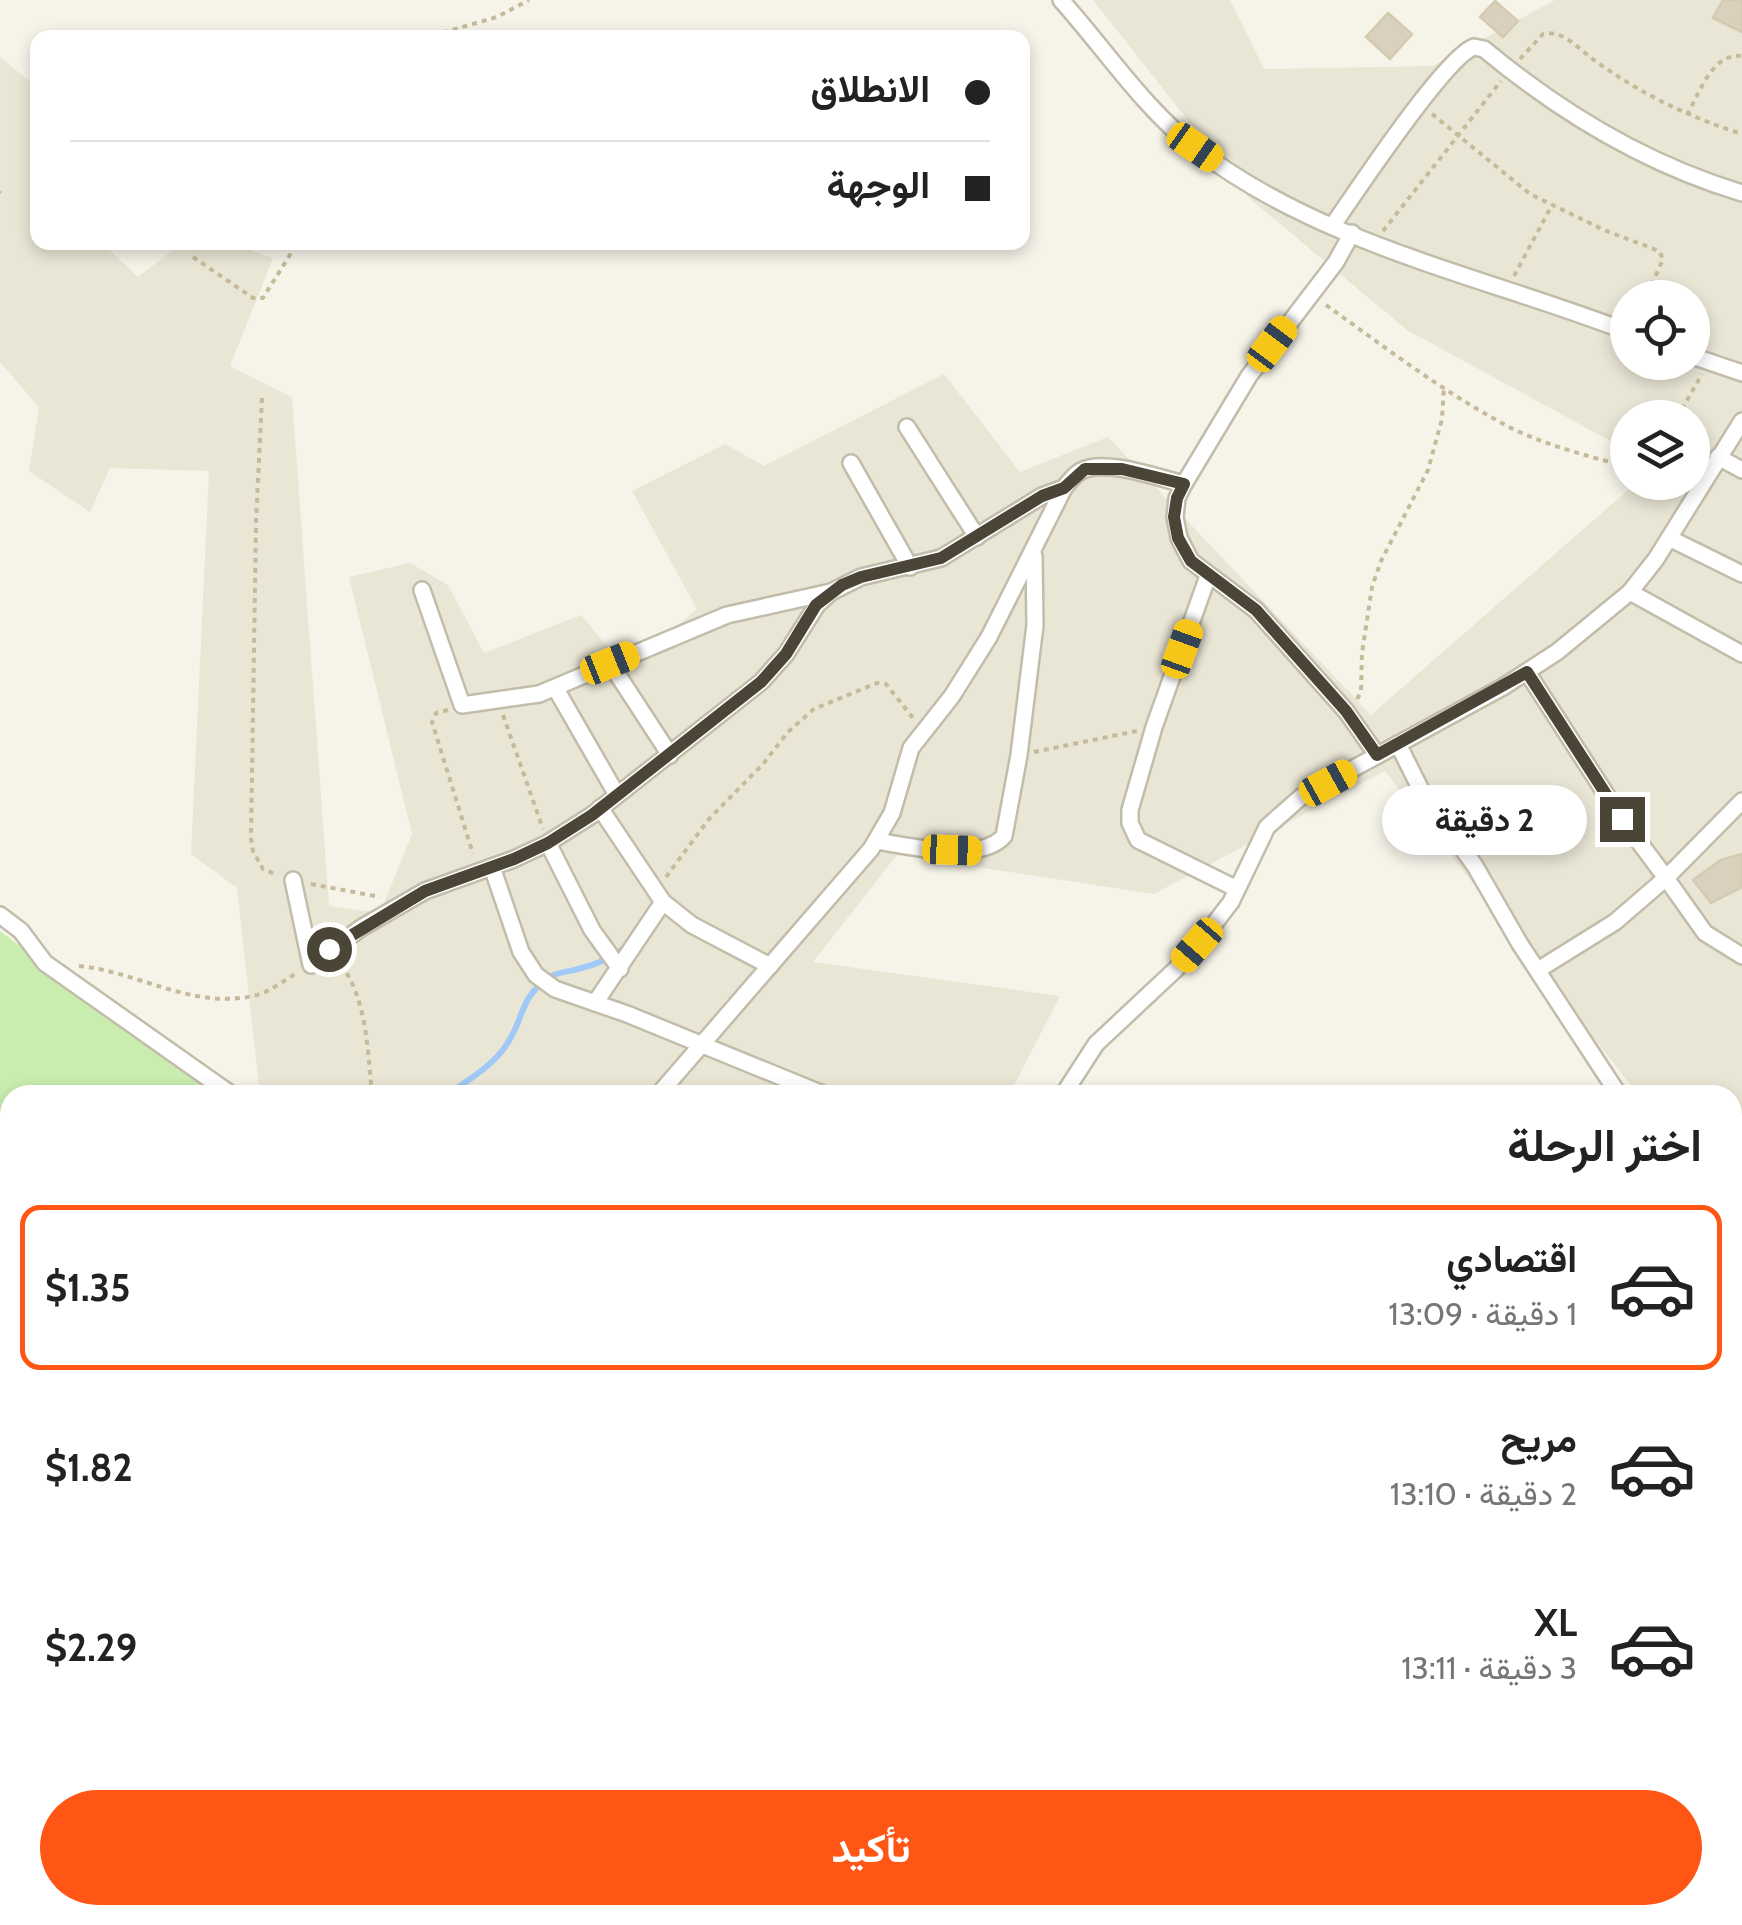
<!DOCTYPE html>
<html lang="ar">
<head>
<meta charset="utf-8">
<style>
  :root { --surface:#fff; --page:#f2f2f2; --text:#222; --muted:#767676; --line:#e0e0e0; --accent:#ff5616 }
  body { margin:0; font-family:Cabin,Vazirmatn,sans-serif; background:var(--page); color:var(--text); direction:rtl; height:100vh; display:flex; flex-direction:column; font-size:38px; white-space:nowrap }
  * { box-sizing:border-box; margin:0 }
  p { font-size:32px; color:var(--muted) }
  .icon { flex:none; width:55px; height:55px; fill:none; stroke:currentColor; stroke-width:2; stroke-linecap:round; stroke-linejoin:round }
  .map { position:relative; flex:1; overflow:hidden; direction:ltr }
  .sheet { position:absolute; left:0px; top:1085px; width:1742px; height:840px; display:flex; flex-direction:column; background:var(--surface); border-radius:30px 30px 0 0; box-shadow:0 5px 15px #0003; direction:rtl }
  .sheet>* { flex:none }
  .top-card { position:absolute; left:30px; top:30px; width:1000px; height:220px; border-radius:20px; box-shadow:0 5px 15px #0003; direction:rtl; display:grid; align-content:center; height:220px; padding:0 40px; background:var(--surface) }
  .controls { position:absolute; left:1610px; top:280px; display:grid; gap:20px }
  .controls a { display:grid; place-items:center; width:100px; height:100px; border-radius:50%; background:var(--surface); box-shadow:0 5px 15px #0003; font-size:50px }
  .end { position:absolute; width:45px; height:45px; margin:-22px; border:12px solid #4a4536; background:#fff; box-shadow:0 0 0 5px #fff }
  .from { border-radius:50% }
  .bubble { position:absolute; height:70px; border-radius:35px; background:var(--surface); box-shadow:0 5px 15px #0003; font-size:32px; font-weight:700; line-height:70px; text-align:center; direction:rtl }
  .car { position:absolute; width:30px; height:60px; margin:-30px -15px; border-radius:12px; box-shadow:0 0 8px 2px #0007; background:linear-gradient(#f5c518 24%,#345 0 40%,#f5c518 0 76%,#345 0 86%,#f5c518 0) }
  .top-card b { display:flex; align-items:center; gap:35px; height:95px; font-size:38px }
  .top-card b+b { border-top:2px solid var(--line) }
  .top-card i { width:25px; height:25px; background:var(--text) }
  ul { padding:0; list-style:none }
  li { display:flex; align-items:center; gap:30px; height:165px; margin:0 20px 15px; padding:0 20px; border:5px solid transparent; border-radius:20px }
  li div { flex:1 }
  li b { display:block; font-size:38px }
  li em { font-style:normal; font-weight:700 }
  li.active { border-color:var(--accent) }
  li>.icon { width:90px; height:90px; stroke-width:1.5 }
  h2 { padding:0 40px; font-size:45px; line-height:120px }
  .action { display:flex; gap:20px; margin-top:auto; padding:20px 40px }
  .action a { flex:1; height:115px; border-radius:60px; background:var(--accent); color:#fff; font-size:40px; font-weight:700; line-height:115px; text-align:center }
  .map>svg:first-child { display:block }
</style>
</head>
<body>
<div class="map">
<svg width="1742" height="1925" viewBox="0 0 1742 1925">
  <rect width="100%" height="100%" fill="#f6f3e9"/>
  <g fill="#eae6d6" fill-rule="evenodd">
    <path d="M1093 0H1230L1264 69 1433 66 1555 0H1742V1179L1733 1171 1732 1095H1640L1636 1092 1385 771 1154 894 897 855 813 962 1060 996 1009 1095H260L237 888 191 854 209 471 110 468 90 512 29 471 39 407 0 362V57L37 87 38 242 102 243 138 277 182 243H229L273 258 230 366 292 397 329 906 380 913 412 834 349 577 410 563 448 585 484 653 581 615 626 669 697 609 632 491 725 444 764 466 944 374 1020 472 1108 437 1371 715 1636 483 1692 482V418H1628L1627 450 1407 330 1249 198ZM1628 298H1692V362H1628Z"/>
    <polygon points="1742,1283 1742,1833 1733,1840 1732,1284"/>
    <polygon points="852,1915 1723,1915 1723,1925 853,1925"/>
  </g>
  <polygon fill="#c9edae" points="0,931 218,1095 10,1095 10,1573 0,1578"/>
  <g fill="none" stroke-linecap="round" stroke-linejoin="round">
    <g stroke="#a0c9f7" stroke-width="6">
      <path d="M447 1095C468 1080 493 1066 507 1044 524 1019 519 999 548 978 556 972 568 972 578 969 596 965 613 957 628 945"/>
      <polyline points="0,1358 10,1353"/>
    </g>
  </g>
  <g fill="#d9d1bd" stroke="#d4caaf" stroke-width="2.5">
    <polygon points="1723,0 1742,0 1742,32 1713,18"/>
    <polygon points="1495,1 1518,21 1503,37 1480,17"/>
    <polygon points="1388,13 1412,34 1390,59 1366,37"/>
    <polygon points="1742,854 1742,887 1711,903 1693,880 1721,860"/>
  </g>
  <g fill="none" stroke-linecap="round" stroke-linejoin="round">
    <defs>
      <g id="street">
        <path d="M1061 0C1105 49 1142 106 1194 147 1319 244 1483 276 1628 332"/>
        <path d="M1333 225C1356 192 1445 57 1474 47L1484 49C1561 113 1645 164 1742 193"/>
        <polyline points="1352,233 1336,262 1249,376 1184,484 1177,498 1175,517 1179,538 1191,561 1256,610 1346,711 1377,755"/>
        <polyline points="1692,356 1742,373"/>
        <polyline points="907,427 977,537"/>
        <polyline points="1718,457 1742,470"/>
        <polyline points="851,463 910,567"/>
        <polyline points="1669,538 1742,574"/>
        <polyline points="1208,576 1154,727 1130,810 1130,823 1138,840 1237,889"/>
        <polyline points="422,590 462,705 539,694 727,615 831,592"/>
        <polyline points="1630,592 1742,654"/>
        <polyline points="610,663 670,755"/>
        <polyline points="1527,672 1622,819 1666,878 1615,922 1538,970"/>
        <polyline points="556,689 617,795"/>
        <polyline points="1398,744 1423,794 1475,866 1520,944 1619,1095"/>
        <polyline points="1742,801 1666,878 1705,933 1742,956"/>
        <polyline points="600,808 663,902 692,925 770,966"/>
        <path d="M877 841C909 846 981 863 1004 836L1019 755 1035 625 1034 556"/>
        <polyline points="548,843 592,930 620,969"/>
        <polyline points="492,867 521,952 536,975 555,989 627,1014 825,1095"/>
        <polyline points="293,880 311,965 361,928 425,891 514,859 548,843 592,815 761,682 786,654 817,605 831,592 861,577 941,558 1042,496 1064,488"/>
        <polyline points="0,915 21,931 45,963 232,1095"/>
        <polyline points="595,1003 663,902"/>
        <path d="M658 1095 871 849 892 813 911 748 952 696 989 637 1064 488C1069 482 1074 475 1081 471 1105 458 1158 478 1184 484"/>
        <polyline points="1063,1095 1096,1044 1176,969 1211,928 1231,902 1267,827 1301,797 1503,687 1557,652 1630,592 1656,559 1742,421"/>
        <polyline points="1732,1243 1742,1253"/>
        <polyline points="1732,1313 1742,1307"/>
        <polyline points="1732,1444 1742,1429"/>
        <polyline points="1732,1541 1742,1543"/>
        <polyline points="0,1591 10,1586"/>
        <polyline points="1732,1650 1742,1653"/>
        <polyline points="743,1915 745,1925"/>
        <polyline points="1032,1915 1032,1925"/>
        <polyline points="1253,1915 1256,1925"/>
        <polyline points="1369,1915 1369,1925"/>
        <polyline points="1708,1915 1717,1925"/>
        <polyline points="943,1925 943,1915"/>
      </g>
    </defs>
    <use href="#street" stroke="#c2bdaa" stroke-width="20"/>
    <g stroke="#c5bb9a" stroke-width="4" stroke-dasharray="5 5" stroke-linecap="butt">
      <polyline points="424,38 497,17 529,0"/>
      <path d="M1520 59 1543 34C1562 30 1576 46 1590 57 1637 92 1686 116 1742 134"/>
      <polyline points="1432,114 1530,194 1604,230 1659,251 1663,259 1646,298"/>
      <path d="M1687 115C1700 92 1712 53 1742 56"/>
      <polyline points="0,192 1,193"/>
      <polyline points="1383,231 1501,81"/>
      <polyline points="193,257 253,298 263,298 298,242"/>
      <polyline points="1514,276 1552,205"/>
      <path d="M1326 305C1386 348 1446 394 1511 428 1548 446 1588 456 1628 467"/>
      <polyline points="262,398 256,521 251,839 253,851 263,869 277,875"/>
      <polyline points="1677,418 1702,374"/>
      <polyline points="1667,482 1681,489"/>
      <polyline points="1357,699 1361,692 1362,653 1372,587 1381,561 1428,470 1442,419 1444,386"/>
      <polyline points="448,710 436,713 432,722 473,854"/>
      <polyline points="503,715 543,829"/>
      <polyline points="1034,752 1137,731"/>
      <polyline points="666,877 709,819 763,764 788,732 814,709 877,683 886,684 913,718"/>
      <polyline points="311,884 380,897"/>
      <path d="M341 965C367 998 368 1054 372 1095"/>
      <path d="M79 966C140 972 194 1011 257 995 271 991 285 980 298 972"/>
      <polyline points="0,1237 10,1223"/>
    </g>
    <use href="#street" stroke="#fff" stroke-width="15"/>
  </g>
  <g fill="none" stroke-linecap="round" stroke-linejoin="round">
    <polyline stroke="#4a4536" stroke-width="12" points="329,949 425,891 514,859 548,843 592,815 761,682 786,654 816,605 842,585 861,577 941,558 1042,496 1064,488 1085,469 1122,469 1184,484 1177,498 1174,517 1178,538 1191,561 1256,610 1346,711 1377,755 1527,672 1622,819"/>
  </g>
</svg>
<div class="controls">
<a><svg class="icon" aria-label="locate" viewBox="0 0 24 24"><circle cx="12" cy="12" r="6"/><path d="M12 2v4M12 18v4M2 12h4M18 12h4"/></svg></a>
<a><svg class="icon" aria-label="layers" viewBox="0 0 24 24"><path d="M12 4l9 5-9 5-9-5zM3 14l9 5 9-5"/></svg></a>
</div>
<i class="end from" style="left:329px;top:949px"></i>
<i class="end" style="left:1622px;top:819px"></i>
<div class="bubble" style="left:1382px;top:785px;width:205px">2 دقيقة</div>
<i class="car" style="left:1195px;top:147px;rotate:125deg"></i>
<i class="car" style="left:1272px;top:344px;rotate:37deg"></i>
<i class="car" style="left:1182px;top:649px;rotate:20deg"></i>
<i class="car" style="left:610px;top:663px;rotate:68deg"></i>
<i class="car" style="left:1328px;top:783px;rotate:61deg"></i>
<i class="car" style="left:952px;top:850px;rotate:92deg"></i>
<i class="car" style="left:1197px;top:945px;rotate:221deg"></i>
<div class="top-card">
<b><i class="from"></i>الانطلاق</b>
<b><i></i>الوجهة</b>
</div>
<section class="sheet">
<h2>اختر الرحلة</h2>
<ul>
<li class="active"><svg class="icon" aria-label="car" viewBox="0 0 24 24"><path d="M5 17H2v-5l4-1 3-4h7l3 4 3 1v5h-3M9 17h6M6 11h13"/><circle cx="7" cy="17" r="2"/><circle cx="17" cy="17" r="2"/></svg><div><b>اقتصادي</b><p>1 دقيقة · 13:09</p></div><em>$1.35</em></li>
<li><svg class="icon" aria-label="car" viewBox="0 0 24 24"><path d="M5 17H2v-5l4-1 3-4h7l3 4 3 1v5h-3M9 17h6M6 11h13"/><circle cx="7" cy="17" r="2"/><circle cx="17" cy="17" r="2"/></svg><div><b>مريح</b><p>2 دقيقة · 13:10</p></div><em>$1.82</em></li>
<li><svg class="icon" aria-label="car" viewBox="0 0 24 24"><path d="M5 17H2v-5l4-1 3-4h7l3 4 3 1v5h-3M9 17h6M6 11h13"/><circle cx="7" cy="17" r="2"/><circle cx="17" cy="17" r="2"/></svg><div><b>XL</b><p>3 دقيقة · 13:11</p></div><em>$2.29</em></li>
</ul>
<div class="action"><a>تأكيد</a></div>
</section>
</div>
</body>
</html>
